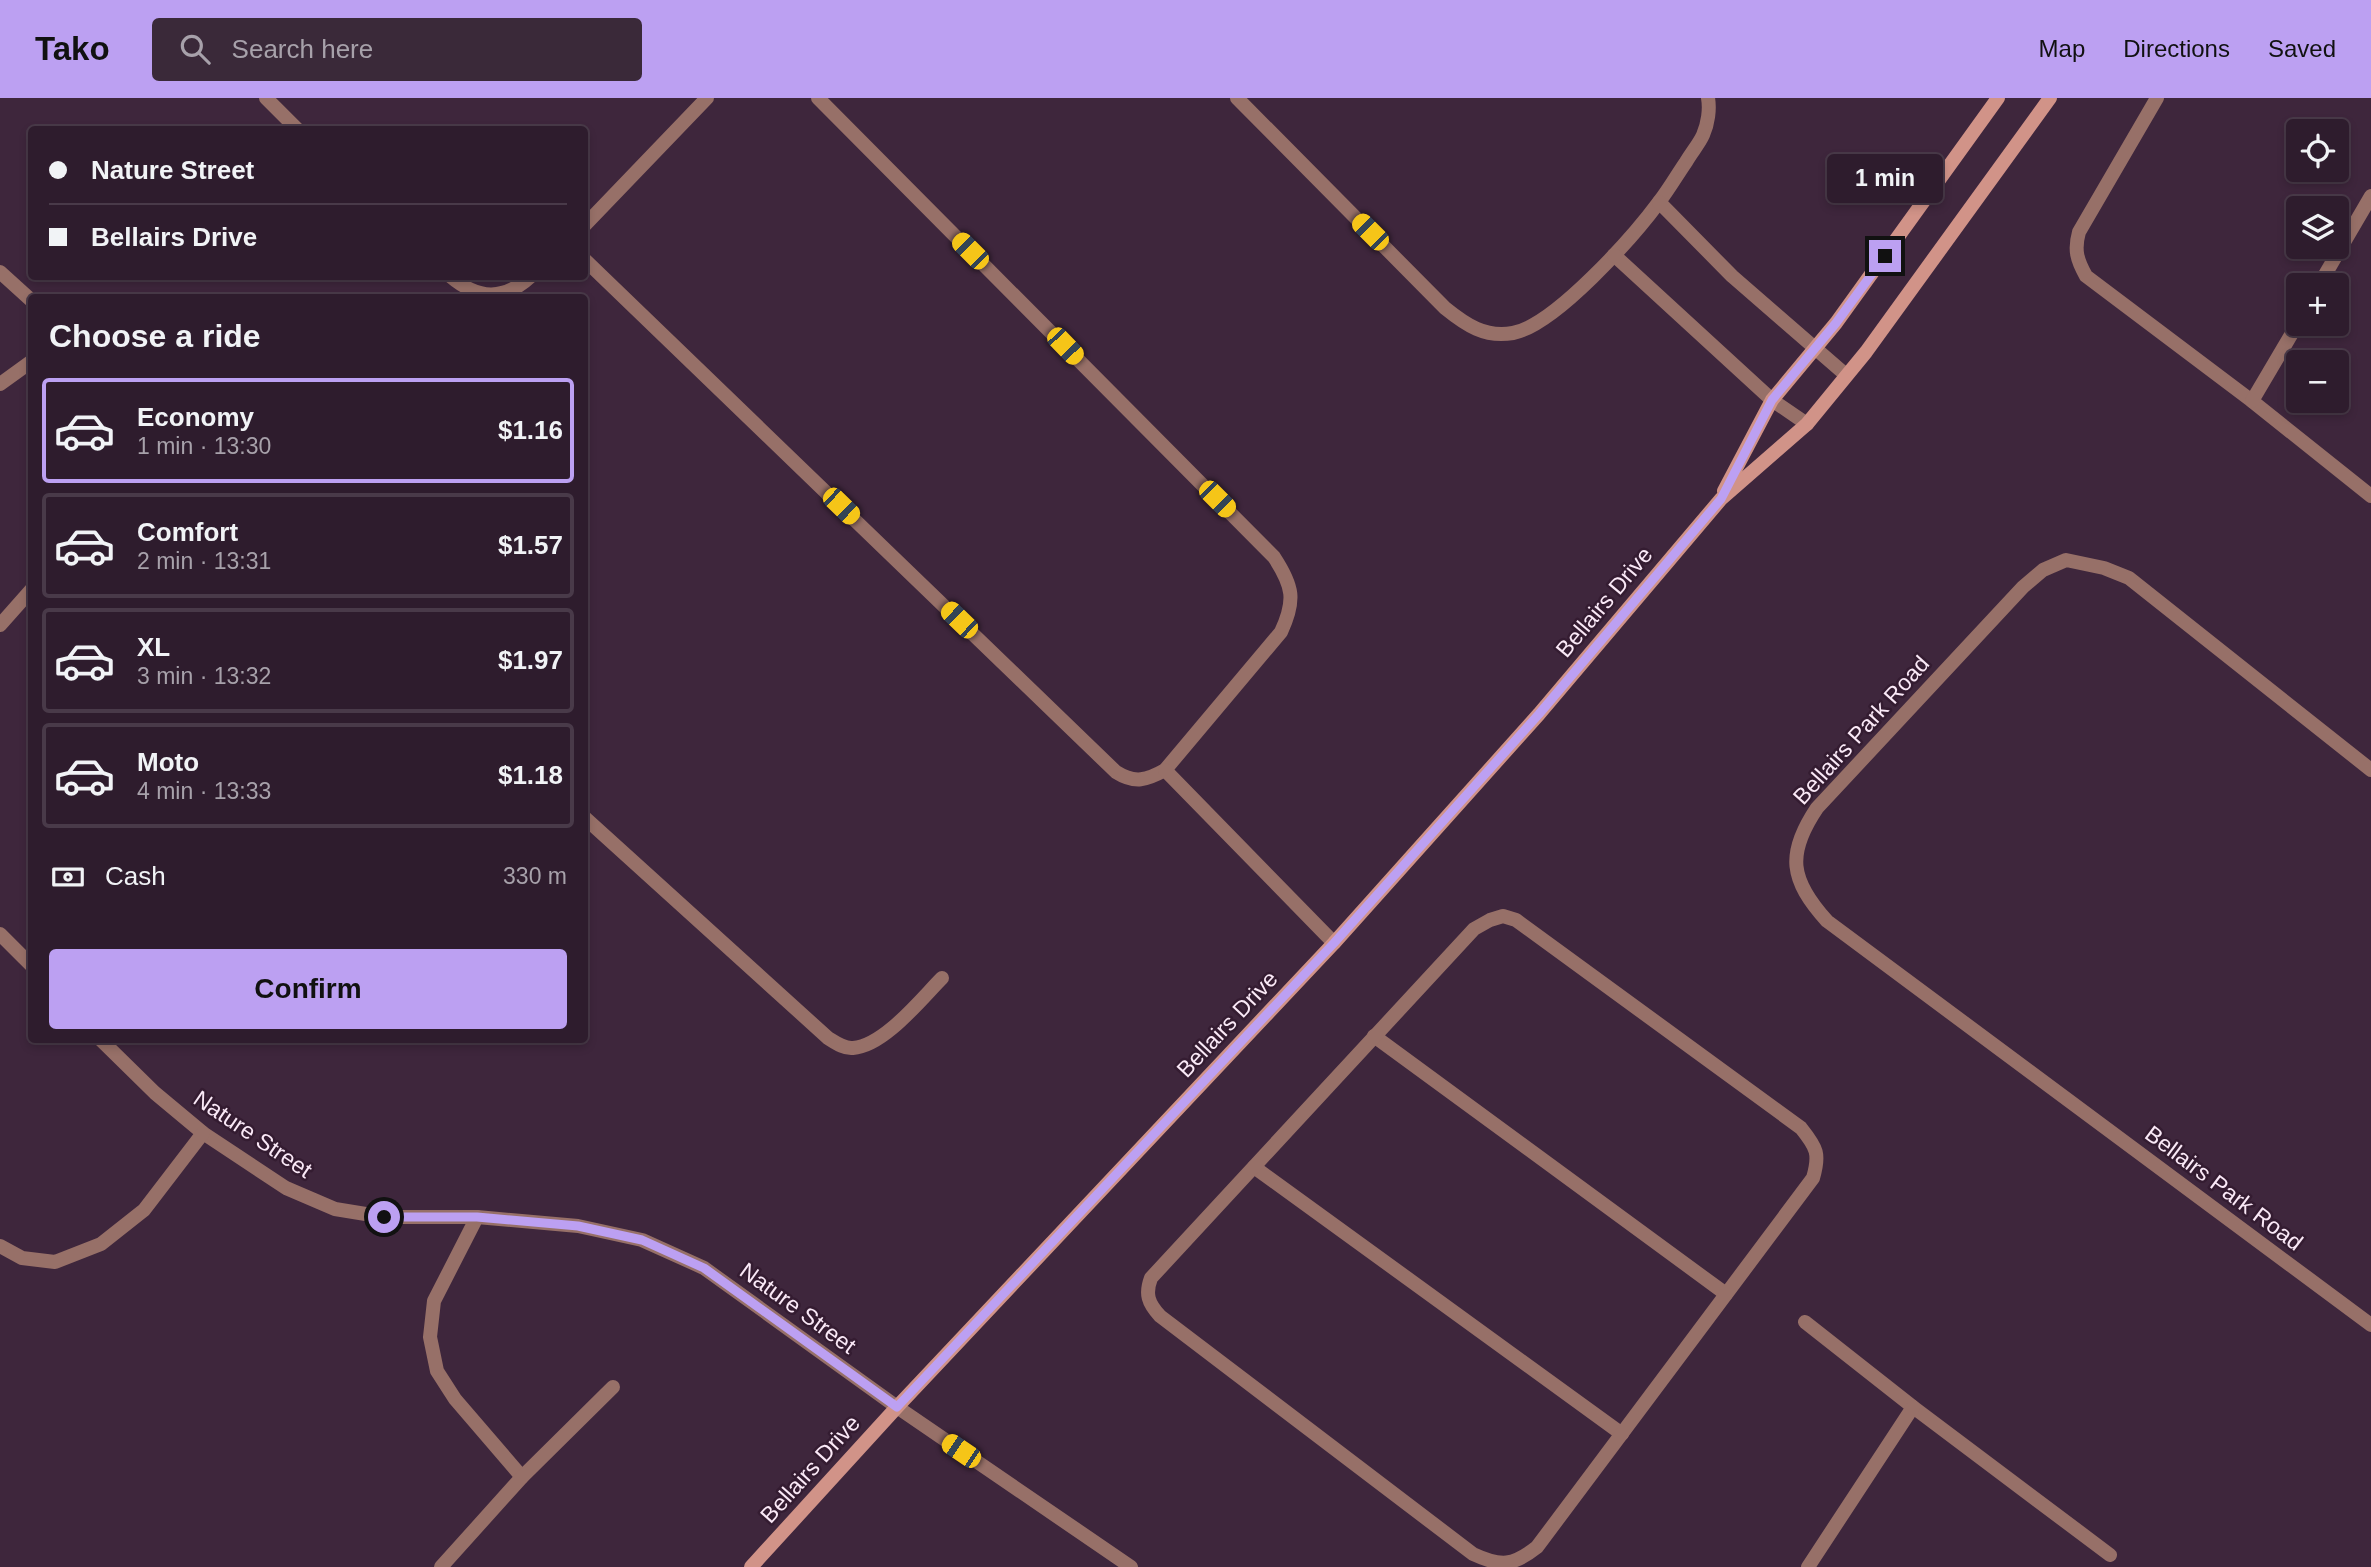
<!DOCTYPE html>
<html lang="en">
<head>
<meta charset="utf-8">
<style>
  :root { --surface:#2e1c2d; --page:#3a2939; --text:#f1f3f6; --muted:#a7a1aa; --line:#493a49; --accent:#bca0f2 }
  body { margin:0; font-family:Arial,sans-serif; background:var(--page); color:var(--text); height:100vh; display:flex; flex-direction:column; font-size:26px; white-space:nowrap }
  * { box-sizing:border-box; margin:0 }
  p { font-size:23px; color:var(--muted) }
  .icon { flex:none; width:38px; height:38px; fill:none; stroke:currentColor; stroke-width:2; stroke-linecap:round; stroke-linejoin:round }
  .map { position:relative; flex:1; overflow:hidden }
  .side { position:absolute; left:28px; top:196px; width:560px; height:749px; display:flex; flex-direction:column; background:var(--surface); border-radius:7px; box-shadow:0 4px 10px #0003,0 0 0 2px var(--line) }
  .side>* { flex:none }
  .banner { position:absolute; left:28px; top:28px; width:560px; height:154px; border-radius:7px; box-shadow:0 4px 10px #0003,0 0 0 2px var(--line); display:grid; align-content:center; height:154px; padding:0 21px; background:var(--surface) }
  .buttons { position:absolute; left:2286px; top:21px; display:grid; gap:14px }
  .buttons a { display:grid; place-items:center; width:63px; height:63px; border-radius:7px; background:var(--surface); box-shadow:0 4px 10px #0003,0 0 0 2px var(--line); font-size:35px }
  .end { position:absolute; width:32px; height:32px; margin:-16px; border:9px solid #bca0f2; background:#111; box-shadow:0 0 0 4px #111 }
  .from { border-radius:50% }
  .bubble { position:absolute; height:49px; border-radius:7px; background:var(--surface); box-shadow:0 4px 10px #0003,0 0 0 2px var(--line); font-size:23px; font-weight:800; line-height:49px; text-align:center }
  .car { position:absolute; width:21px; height:42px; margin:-21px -10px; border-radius:9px; box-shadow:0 0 5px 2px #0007; background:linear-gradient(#f5c518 24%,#345 0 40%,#f5c518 0 76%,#345 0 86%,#f5c518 0) }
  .banner b { display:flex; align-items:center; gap:24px; height:66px; font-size:26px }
  .banner b+b { border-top:2px solid var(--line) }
  .banner i { width:18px; height:18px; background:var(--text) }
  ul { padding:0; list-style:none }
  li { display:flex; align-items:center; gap:21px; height:105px; margin:0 14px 10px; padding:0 7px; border:4px solid var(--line); border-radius:7px }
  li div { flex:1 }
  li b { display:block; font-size:26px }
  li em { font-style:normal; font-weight:800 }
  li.selected { border-color:var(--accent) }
  li>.icon { width:63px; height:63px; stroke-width:1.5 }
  h2 { padding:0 21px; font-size:32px; line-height:84px }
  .pay { display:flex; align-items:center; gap:18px; height:77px; padding:0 21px; font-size:26px }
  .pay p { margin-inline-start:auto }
  .cta { display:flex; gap:14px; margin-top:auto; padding:14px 21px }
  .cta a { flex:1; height:80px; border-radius:7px; background:var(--accent); color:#111; font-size:28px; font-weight:800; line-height:80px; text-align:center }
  header { display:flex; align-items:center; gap:42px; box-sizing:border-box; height:98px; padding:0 35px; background:var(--accent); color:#111 }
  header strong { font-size:33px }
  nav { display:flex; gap:38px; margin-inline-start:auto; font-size:24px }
  .search { width:490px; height:63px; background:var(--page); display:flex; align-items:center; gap:18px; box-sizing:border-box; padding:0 24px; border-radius:7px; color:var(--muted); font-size:26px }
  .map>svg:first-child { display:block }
</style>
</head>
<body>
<header>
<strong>Tako</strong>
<div class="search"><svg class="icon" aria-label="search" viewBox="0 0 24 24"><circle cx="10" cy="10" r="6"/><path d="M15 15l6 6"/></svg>Search here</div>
<nav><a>Map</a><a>Directions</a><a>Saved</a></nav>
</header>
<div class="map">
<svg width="2371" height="1469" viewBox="0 0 2371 1469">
  <rect width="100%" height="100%" fill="#3e263c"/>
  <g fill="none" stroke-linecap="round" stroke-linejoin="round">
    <g stroke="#977068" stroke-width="14">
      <polyline points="1374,938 1726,1196"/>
      <polyline points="1254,1069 1622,1336"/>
    </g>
    <g stroke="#977068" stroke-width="14">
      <polyline points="266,0 298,32"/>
      <path d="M1237 0 1445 210C1466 227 1485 240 1513 235 1555 227 1633 139 1659 104 1669 91 1677 77 1686 64 1691 55 1699 46 1703 37 1708 26 1710 11 1708 0"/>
      <path d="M2157 0 2079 134C2074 152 2077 162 2086 178L2252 303 2371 398"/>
      <polyline points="1659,104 1732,178 1846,277"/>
      <polyline points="584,128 707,0"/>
      <polyline points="1614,157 1772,302 1807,326"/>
      <path d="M584 161 1116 674C1135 686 1147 682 1165 672L1281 534C1296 502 1293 488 1274 459L818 0"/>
      <polyline points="0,174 32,203"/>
      <path d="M450 178C478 202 504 203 531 178"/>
      <polyline points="2319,187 2371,98"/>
      <polyline points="0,286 32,263"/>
      <polyline points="2252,303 2298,225"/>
      <polyline points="0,527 32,491"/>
      <polyline points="1165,672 1334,845"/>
      <path d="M2371 672 2129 480 2104 470 2066 462 2043 472 2023 489 1817 710C1786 756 1790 782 1827 823L2371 1227"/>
      <path d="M584 719 828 940C836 945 844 951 853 950 884 948 921 901 942 880"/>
      <path d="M1503 818 1516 822 1801 1030C1817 1050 1820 1056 1813 1080L1537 1449C1513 1468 1501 1469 1473 1456L1160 1218C1148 1205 1145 1196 1151 1180L1474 831 1490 822Z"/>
      <polyline points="0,836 32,868"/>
      <polyline points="101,942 155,995 203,1035 286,1090 335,1111 384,1119 477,1119 578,1128 642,1142 704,1170 897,1309 1131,1469"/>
      <polyline points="477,1119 434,1203 430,1239 437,1273 455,1301 522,1379"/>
      <polyline points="0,1148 22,1160 55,1164 101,1146 144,1112 203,1035"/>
      <polyline points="1805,1224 1913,1309 2110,1457"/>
      <polyline points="441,1469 522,1379 613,1289"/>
      <polyline points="1808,1469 1913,1309"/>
    </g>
    <g stroke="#d19388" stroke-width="14">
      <polyline points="1724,393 1772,302 1836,225 1998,0"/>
      <polyline points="751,1469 897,1309 1334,845 1539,616 1721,401 1807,326 1866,254 2050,0"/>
    </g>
  </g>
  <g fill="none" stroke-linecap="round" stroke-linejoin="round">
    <polyline stroke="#bca0f2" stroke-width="9" points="384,1119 477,1119 578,1128 642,1142 704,1170 897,1309 1334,845 1539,616 1721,401 1772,302 1836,225 1885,158"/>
  </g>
  <g text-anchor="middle" stroke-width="5" stroke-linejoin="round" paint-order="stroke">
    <g font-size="23" fill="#fae9f7" stroke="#341c31">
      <text transform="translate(1604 504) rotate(-50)" y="8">Bellairs Drive</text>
      <text transform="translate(1861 632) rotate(-48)" y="8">Bellairs Park Road</text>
      <text transform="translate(1227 926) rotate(-47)" y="8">Bellairs Drive</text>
      <text transform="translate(253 1036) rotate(34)" y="8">Nature Street</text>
      <text transform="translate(2224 1090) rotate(37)" y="8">Bellairs Park Road</text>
      <text transform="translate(798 1210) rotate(36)" y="8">Nature Street</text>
      <text transform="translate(810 1371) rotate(-48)" y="8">Bellairs Drive</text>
    </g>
  </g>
</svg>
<div class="buttons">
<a><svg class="icon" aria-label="locate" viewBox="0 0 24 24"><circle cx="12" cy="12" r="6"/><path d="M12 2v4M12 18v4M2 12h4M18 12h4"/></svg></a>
<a><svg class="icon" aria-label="layers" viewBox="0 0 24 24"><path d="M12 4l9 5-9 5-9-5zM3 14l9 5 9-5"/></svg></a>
<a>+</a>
<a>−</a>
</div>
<i class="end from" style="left:384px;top:1119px"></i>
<i class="end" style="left:1885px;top:158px"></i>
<div class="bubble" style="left:1827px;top:56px;width:116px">1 min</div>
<i class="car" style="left:1370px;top:134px;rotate:315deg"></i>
<i class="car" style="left:970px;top:153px;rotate:315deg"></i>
<i class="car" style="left:1065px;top:248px;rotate:136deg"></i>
<i class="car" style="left:1217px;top:401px;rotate:135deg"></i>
<i class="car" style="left:841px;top:408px;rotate:134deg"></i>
<i class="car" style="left:959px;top:522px;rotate:314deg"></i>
<i class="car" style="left:961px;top:1353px;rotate:304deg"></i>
<div class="banner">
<b><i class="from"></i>Nature Street</b>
<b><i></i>Bellairs Drive</b>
</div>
<section class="side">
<h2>Choose a ride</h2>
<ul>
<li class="selected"><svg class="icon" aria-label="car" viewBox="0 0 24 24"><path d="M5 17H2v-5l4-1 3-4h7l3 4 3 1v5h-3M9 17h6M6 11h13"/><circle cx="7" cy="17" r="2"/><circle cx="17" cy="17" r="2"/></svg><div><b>Economy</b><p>1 min · 13:30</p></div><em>$1.16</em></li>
<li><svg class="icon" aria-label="car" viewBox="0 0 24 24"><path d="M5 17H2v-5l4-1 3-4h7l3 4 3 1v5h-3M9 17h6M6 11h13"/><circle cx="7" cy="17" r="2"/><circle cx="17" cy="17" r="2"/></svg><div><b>Comfort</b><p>2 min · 13:31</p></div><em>$1.57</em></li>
<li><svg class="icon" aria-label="car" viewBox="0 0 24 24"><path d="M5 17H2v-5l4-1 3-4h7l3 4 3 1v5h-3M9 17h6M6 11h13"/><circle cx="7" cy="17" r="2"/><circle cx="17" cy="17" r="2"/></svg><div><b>XL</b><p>3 min · 13:32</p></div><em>$1.97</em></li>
<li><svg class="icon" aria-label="car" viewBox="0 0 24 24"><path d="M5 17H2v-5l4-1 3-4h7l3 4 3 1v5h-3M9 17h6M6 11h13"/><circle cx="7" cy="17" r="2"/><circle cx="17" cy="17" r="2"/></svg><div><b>Moto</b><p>4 min · 13:33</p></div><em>$1.18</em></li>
</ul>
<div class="pay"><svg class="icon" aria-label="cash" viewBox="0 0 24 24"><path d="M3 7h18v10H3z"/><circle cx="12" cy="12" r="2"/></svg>Cash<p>330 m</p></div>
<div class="cta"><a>Confirm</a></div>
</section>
</div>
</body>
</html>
